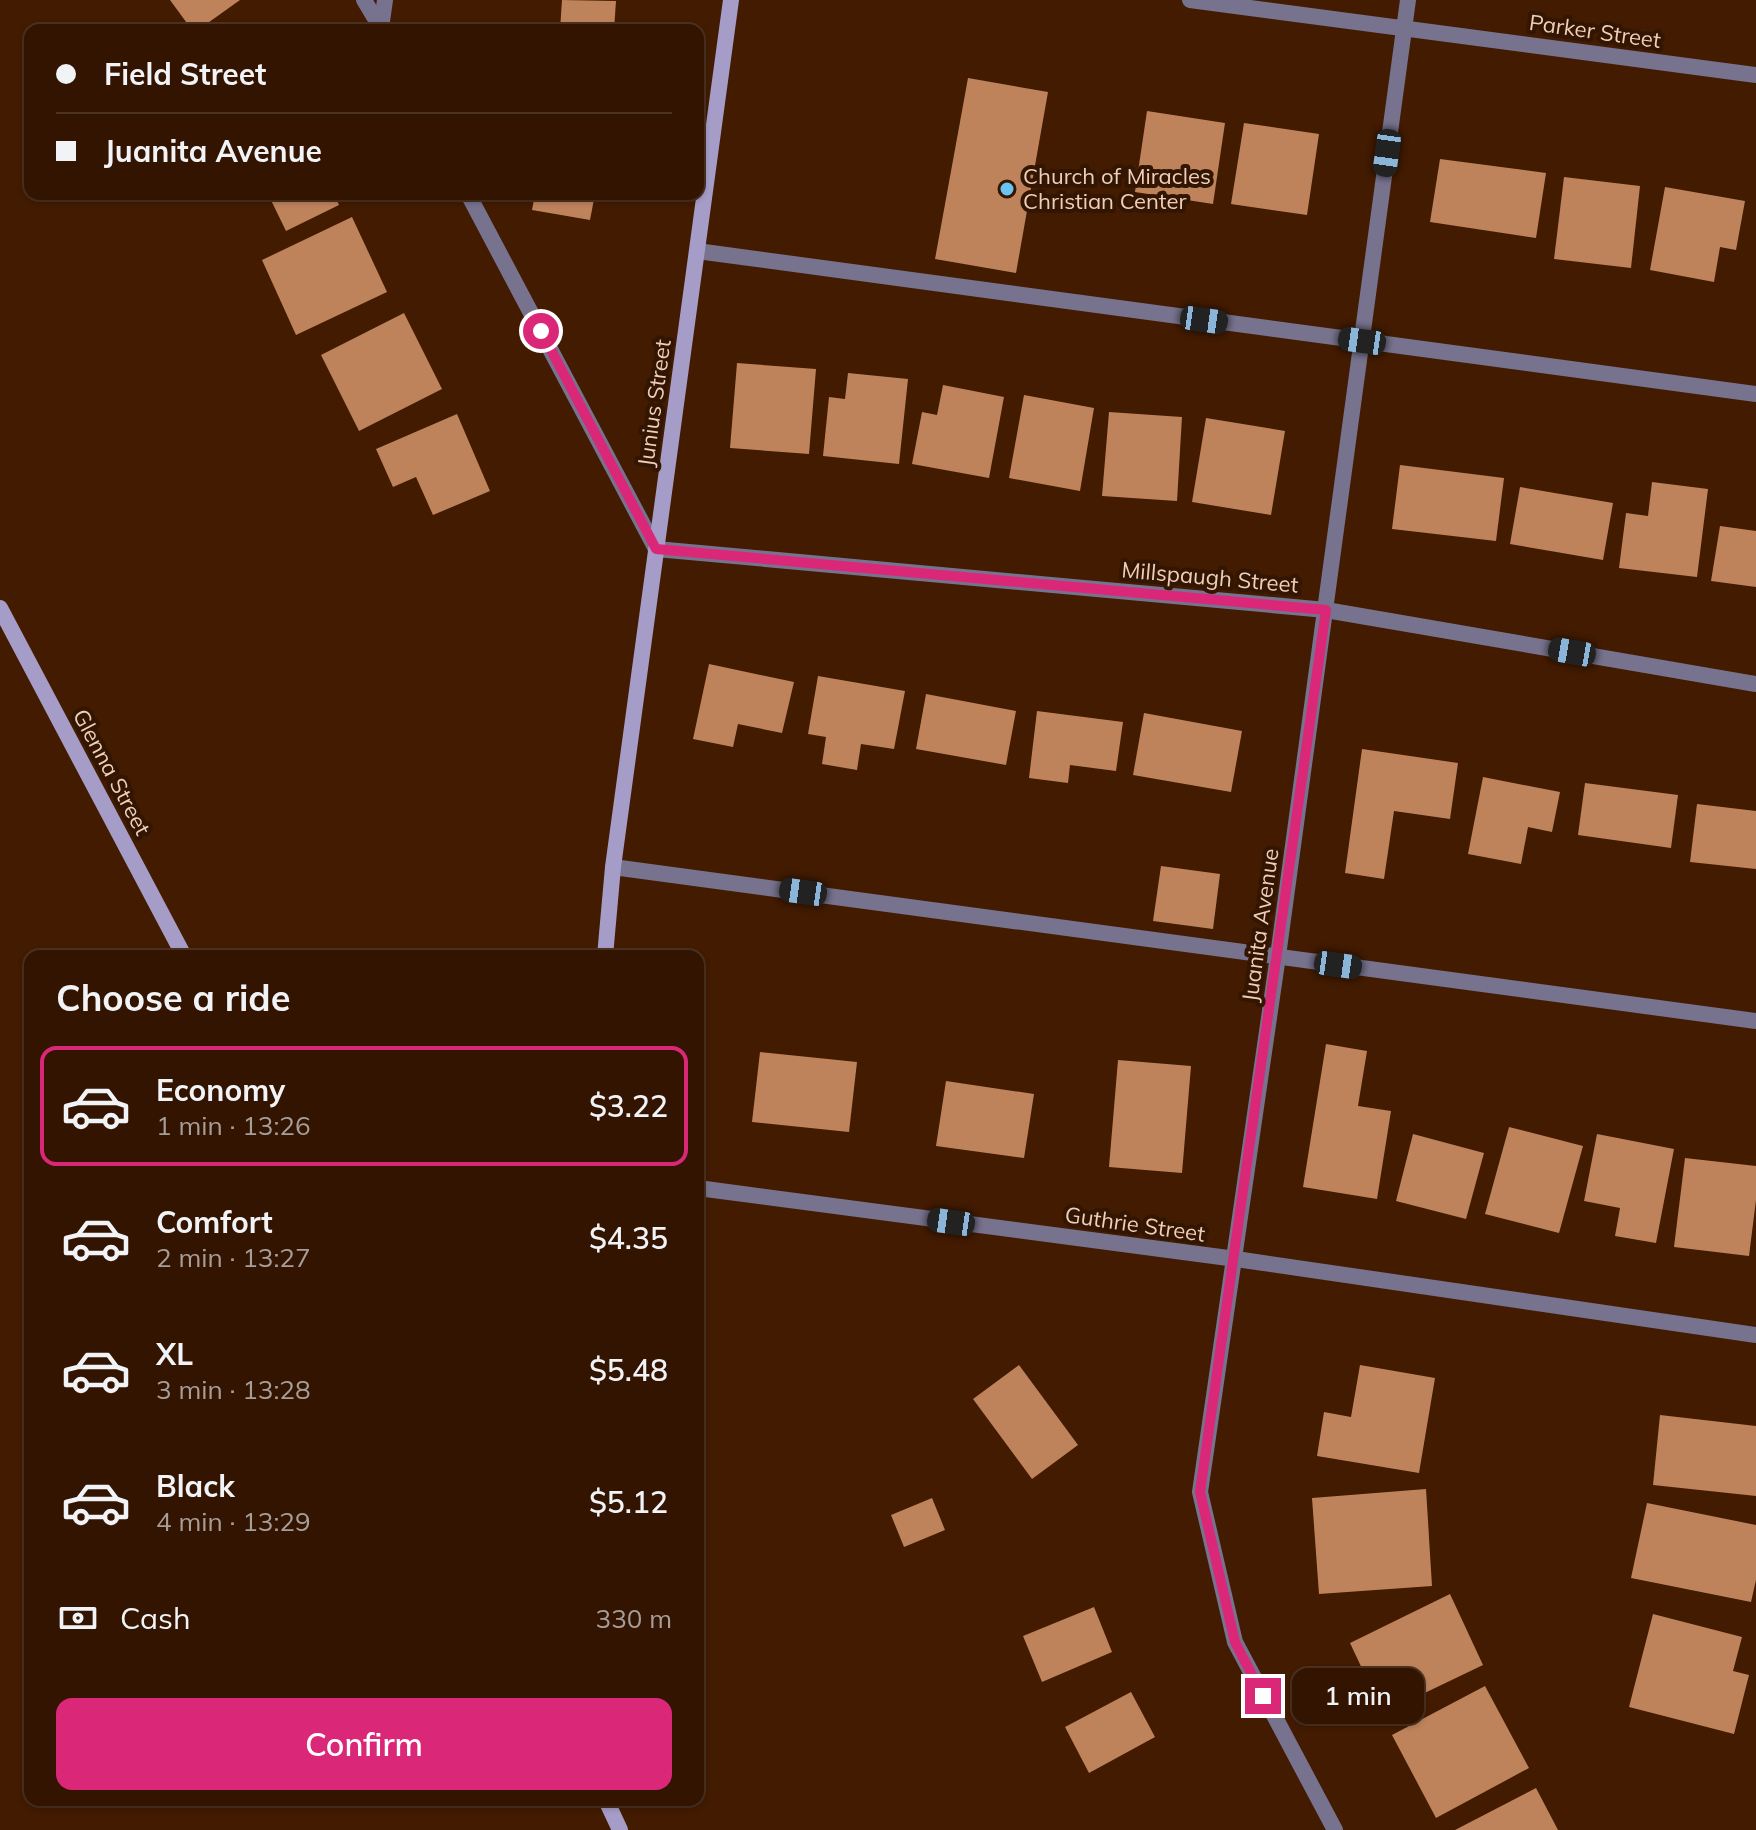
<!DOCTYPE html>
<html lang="en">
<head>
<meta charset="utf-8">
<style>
  :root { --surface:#321400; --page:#3a1d0a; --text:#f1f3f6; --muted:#a89e99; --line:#4d3322; --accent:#db2777 }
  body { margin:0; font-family:Mulish,sans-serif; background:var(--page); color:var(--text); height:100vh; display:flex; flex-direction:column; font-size:30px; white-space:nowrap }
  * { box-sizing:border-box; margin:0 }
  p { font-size:26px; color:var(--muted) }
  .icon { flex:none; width:44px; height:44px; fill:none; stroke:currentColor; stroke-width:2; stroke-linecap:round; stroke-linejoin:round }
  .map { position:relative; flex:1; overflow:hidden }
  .panel { position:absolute; left:24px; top:950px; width:680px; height:856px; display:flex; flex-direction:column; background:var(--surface); border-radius:16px; box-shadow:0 2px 6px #0004,0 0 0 2px var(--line) }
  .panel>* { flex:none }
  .guide { position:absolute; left:24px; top:24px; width:680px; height:176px; border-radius:16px; box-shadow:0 2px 6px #0004,0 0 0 2px var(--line); display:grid; align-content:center; height:176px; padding:0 32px; background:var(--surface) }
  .end { position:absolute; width:36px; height:36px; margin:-18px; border:10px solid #db2777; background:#fff; box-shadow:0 0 0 4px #fff }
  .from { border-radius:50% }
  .bubble { position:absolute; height:56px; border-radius:16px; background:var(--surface); box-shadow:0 2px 6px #0004,0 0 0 2px var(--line); font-size:26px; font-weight:600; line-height:56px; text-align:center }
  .car { position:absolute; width:24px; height:48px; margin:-24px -12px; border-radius:10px; box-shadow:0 0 6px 2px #0007; background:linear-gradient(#222 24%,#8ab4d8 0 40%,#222 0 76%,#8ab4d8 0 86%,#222 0) }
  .guide b { display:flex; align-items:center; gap:28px; height:76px; font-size:30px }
  .guide b+b { border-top:2px solid var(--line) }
  .guide i { width:20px; height:20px; background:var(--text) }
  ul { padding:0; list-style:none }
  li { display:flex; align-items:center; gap:24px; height:120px; margin:0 16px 12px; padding:0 16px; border:4px solid transparent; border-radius:16px }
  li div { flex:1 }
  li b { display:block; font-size:30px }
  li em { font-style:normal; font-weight:600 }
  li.selected { border-color:var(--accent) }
  li>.icon { width:72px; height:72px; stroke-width:1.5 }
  h2 { padding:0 32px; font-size:36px; line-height:96px }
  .pay { display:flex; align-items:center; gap:20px; height:88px; padding:0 32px; font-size:30px }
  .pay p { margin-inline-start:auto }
  .primary-button { display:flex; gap:16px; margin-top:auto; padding:16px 32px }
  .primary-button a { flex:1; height:92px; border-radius:16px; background:var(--accent); color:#fff; font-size:32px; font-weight:600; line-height:92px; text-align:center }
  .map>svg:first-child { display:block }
</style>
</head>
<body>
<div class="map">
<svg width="1756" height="1830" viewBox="0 0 1756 1830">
  <rect width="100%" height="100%" fill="#421b00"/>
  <g fill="#be835b">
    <polygon points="170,0 240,0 198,30 192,30"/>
    <polygon points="562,0 616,1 614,30 560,30"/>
    <polygon points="968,78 1048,92 1016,273 935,259"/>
    <polygon points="1147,111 1225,123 1213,204 1135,192"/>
    <polygon points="1244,123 1319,134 1307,215 1231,204"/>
    <polygon points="1440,159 1546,173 1536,238 1430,222"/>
    <polygon points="1564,177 1640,186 1631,268 1554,259"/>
    <polygon points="1665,187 1745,201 1736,250 1720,247 1714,282 1650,270"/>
    <polygon points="268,194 334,194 339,205 286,231"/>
    <polygon points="535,194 595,194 590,220 532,210"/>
    <polygon points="352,217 387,292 296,335 262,260"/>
    <polygon points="404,313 442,389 359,431 321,355"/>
    <polygon points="737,363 816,369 809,454 730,448"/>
    <polygon points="848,373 908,379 899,464 823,456 829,397 845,399"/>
    <polygon points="943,385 1004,397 989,478 912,464 922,412 937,415"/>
    <polygon points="1024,395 1094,408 1080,491 1009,478"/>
    <polygon points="1109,412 1182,417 1177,501 1102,496"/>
    <polygon points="457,414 490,491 433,515 416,477 393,487 376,449"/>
    <polygon points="1206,418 1285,431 1271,515 1192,502"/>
    <polygon points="1400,465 1504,478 1496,541 1392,529"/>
    <polygon points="1652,482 1708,489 1697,577 1619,568 1626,513 1648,516"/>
    <polygon points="1520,487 1613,503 1603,560 1510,544"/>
    <polygon points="1720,526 1756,531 1756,587 1711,581"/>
    <polygon points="709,664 794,682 782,733 738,724 733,747 693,739"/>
    <polygon points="818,676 905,691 894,749 861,744 857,770 822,764 826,737 808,734"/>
    <polygon points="926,694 1016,711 1006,765 916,749"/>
    <polygon points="1037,711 1123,722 1116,771 1070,765 1068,783 1029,778"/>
    <polygon points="1144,713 1242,731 1231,792 1133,775"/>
    <polygon points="1362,749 1458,763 1450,819 1394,811 1384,879 1345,873"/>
    <polygon points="1483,777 1560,792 1552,832 1528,827 1521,864 1468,854"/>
    <polygon points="1585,783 1678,795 1671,848 1578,835"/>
    <polygon points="1697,804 1756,811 1756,869 1690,862"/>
    <polygon points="1161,866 1220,874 1213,929 1153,921"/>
    <polygon points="1326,1044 1367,1051 1358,1106 1391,1111 1377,1199 1303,1187"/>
    <polygon points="760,1052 857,1062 849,1132 752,1122"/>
    <polygon points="1118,1060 1191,1066 1182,1173 1109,1167"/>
    <polygon points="946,1081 1034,1094 1024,1158 936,1146"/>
    <polygon points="1509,1127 1583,1146 1559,1233 1485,1214"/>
    <polygon points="1413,1134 1484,1153 1466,1219 1396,1201"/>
    <polygon points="1597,1134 1674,1149 1656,1243 1615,1236 1620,1208 1584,1201"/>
    <polygon points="1685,1158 1756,1166 1756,1200 1749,1256 1674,1247"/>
    <polygon points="1019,1365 1078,1445 1032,1479 973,1399"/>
    <polygon points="1360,1365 1435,1378 1419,1473 1317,1456 1324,1412 1351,1417"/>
    <polygon points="1660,1415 1756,1426 1756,1496 1653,1485"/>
    <polygon points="1426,1489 1432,1586 1319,1594 1312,1498"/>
    <polygon points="932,1498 945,1530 904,1547 891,1515"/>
    <polygon points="1647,1503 1756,1525 1756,1580 1751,1602 1631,1578"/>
    <polygon points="1450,1594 1483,1665 1383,1713 1350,1643"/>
    <polygon points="1094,1607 1112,1652 1042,1682 1023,1636"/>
    <polygon points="1653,1614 1742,1637 1733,1671 1749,1675 1734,1734 1629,1707"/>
    <polygon points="1485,1686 1529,1768 1436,1818 1392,1735"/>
    <polygon points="1131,1692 1155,1737 1089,1773 1065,1727"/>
    <polygon points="1536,1788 1558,1830 1455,1830"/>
  </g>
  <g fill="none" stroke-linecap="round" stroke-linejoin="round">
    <g stroke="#77728d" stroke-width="16">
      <polyline points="381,28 385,0"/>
      <polyline points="697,251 1756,394"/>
      <polyline points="613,867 1756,1021"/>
    </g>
    <g stroke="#77728d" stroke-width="16">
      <polyline points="364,0 382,30"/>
      <polyline points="1190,0 1756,75"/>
      <polyline points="468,194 656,549 1326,610 1756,684"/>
      <polyline points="698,1188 1236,1259 1756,1335"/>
      <polyline points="1335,1830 1235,1642 1200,1492 1278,956 1408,0"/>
    </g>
    <g stroke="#a59cc7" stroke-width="16">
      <polyline points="0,608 184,956"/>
      <polyline points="605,956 613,867 731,0"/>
      <polyline points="606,1800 620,1830"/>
    </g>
  </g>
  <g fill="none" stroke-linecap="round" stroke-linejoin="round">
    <polyline stroke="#db2777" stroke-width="10" points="541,331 656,549 1326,610 1200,1492 1235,1642 1263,1696"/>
  </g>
  <circle fill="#6bc3f2" stroke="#321602" stroke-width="3" cx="1007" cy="189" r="8"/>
  <g text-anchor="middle" stroke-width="8" stroke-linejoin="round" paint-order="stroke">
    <g font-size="22" fill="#efcfbb" stroke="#321602">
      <text transform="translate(1595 31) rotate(8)" y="8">Parker Street</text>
      <text transform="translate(654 403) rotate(-82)" y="8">Junius Street</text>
      <text transform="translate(1210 577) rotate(5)" y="8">Millspaugh Street</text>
      <text transform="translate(112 772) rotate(62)" y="8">Glenna Street</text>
      <text transform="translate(1260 925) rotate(-82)" y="8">Juanita Avenue</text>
      <text transform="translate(1135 1224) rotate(8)" y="8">Guthrie Street</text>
    </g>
    <g font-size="22" fill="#efcfbb" stroke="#321602" text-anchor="start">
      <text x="1023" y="184">Church of Miracles<tspan x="1023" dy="25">Christian Center</tspan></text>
    </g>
  </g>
</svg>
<i class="end from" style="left:541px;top:331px"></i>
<i class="end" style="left:1263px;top:1696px"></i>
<div class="bubble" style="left:1292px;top:1668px;width:132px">1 min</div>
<i class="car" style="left:1387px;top:153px;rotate:188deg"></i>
<i class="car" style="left:1204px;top:320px;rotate:98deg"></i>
<i class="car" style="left:1362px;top:341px;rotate:278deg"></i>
<i class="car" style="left:1572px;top:652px;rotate:280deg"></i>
<i class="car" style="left:803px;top:892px;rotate:278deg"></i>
<i class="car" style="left:1338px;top:965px;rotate:98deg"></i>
<i class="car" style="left:951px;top:1222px;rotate:278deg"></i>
<div class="guide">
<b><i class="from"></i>Field Street</b>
<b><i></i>Juanita Avenue</b>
</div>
<section class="panel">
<h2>Choose a ride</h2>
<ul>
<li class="selected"><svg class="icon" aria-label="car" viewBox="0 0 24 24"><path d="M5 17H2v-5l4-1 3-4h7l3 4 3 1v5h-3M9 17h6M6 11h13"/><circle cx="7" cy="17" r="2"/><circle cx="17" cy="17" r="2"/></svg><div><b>Economy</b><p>1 min · 13:26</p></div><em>$3.22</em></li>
<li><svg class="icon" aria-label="car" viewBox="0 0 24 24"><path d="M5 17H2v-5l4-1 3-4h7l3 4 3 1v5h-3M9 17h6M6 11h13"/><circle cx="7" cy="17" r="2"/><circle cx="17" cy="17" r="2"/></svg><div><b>Comfort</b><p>2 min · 13:27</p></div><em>$4.35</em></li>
<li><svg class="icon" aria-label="car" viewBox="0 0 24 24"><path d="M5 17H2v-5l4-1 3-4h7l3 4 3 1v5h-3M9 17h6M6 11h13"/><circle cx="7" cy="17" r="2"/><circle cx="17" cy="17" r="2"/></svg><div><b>XL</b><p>3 min · 13:28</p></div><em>$5.48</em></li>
<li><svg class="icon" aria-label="car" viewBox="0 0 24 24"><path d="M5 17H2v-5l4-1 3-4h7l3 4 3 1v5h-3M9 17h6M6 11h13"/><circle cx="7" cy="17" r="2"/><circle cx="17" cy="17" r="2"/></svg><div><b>Black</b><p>4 min · 13:29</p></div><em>$5.12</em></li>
</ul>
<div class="pay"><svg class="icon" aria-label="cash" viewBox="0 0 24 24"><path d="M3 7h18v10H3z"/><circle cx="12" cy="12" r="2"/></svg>Cash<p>330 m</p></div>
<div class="primary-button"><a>Confirm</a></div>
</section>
</div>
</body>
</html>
